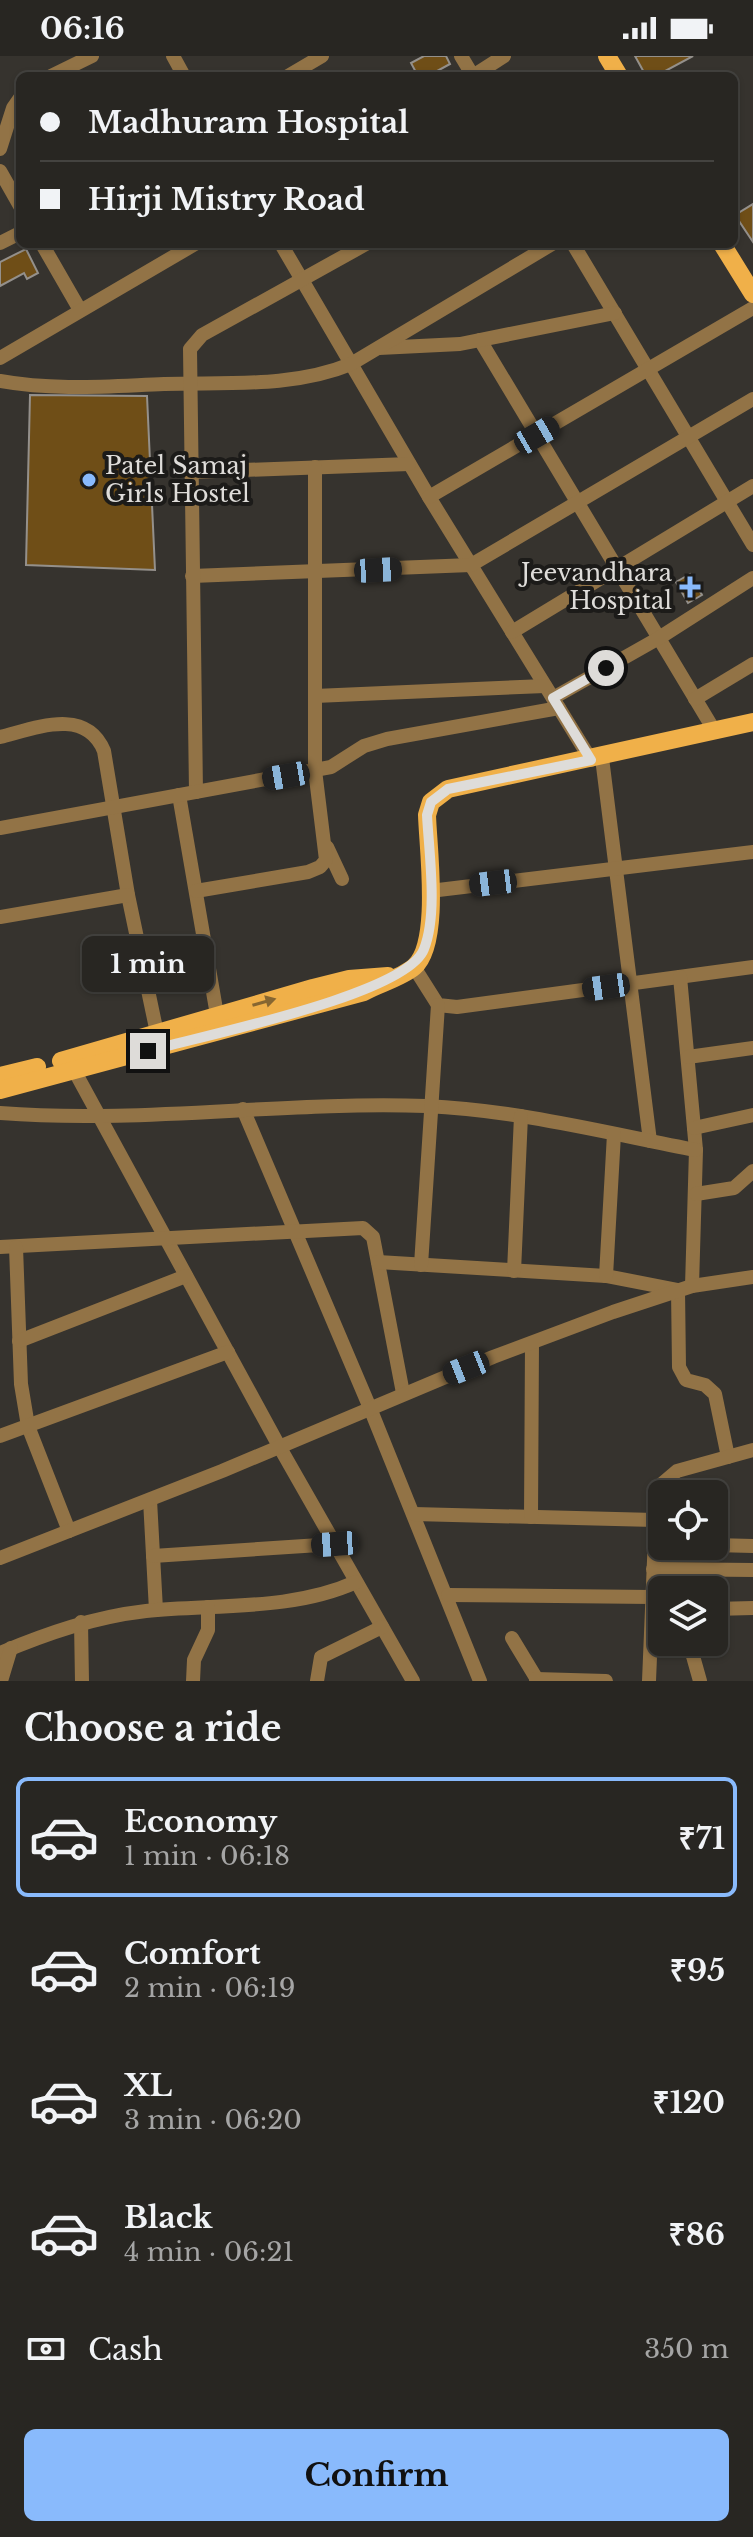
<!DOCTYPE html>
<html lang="en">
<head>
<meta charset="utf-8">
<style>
  :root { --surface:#282622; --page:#34322f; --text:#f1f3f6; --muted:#a5a5a5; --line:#444340; --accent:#89bafc }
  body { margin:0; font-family:"Libre Baskerville",serif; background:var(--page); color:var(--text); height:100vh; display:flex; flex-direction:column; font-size:30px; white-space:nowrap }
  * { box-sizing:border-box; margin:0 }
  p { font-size:26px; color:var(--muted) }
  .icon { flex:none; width:44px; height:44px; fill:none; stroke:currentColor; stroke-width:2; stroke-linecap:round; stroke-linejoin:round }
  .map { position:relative; height:1625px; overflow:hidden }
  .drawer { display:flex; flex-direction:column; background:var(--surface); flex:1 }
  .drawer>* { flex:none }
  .guide { position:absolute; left:16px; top:16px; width:722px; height:176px; border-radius:12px; box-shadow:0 2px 6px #0004,0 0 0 2px var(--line); display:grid; align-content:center; height:176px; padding:0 24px; background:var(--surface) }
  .controls { position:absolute; left:648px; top:1424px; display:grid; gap:16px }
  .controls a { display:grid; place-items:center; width:80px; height:80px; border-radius:12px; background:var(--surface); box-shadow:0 2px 6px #0004,0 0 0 2px var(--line); font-size:40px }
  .end { position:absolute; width:36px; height:36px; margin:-18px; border:10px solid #dedcd9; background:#111; box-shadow:0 0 0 4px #111 }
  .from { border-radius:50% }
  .bubble { position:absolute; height:56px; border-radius:12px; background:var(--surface); box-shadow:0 2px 6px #0004,0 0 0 2px var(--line); font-size:26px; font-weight:800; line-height:56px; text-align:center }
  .car { position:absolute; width:24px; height:48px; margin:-24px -12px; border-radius:10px; box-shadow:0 0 6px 2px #0007; background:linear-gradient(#222 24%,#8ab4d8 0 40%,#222 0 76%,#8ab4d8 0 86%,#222 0) }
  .guide b { display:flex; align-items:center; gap:28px; height:76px; font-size:30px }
  .guide b+b { border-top:2px solid var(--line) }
  .guide i { width:20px; height:20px; background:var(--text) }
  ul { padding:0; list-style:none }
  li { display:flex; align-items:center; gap:24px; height:120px; margin:0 16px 12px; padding:0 8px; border:4px solid transparent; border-radius:12px }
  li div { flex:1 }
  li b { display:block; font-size:30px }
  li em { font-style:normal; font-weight:800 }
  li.active { border-color:var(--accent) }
  li>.icon { width:72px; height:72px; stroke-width:1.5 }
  h2 { padding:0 24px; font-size:36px; line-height:96px }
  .pay { display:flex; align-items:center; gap:20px; height:88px; padding:0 24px; font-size:30px }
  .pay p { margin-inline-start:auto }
  .button { display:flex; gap:16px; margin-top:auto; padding:16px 24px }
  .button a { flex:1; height:92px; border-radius:12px; background:var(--accent); color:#111; font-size:32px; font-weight:800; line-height:92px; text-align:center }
  .status { display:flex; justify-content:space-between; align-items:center; height:56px; padding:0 40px; background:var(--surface); direction:ltr }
  .status svg { height:22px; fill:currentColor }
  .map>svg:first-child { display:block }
</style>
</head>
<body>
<div class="status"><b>06:16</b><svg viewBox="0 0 49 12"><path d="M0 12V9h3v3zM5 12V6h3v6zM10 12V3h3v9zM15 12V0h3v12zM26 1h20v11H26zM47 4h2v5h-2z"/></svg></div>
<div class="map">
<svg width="753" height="1625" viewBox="0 0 753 1625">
  <rect width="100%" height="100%" fill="#36332e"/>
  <g fill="#6f4e17" stroke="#94908b" stroke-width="2">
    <polygon points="424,0 446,0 450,8 428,20 418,20 411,7"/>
    <polygon points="635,0 693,0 656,20 646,20"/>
    <polygon points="753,148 753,186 735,159"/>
    <polygon points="26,193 38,217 27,223 24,217 0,230 0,206"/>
    <polygon points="30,339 147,340 155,514 26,509"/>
    <polygon points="690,518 702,539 688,547 676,526"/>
  </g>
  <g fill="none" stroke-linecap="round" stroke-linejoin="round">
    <g stroke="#927346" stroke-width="14">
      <polyline points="173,0 184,20"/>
      <polyline points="461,0 473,20"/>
      <polyline points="51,20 92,0"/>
      <polyline points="288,20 322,0"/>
      <polyline points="473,20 504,0"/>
      <polyline points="0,93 13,52 20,42"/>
      <polyline points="0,115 20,150"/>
      <polyline points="0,187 20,177"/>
      <polyline points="42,188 80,254"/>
      <polyline points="281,188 429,441 591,704"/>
      <polyline points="573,188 753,489"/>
      <polyline points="480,284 714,674"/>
      <polyline points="379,292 460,288 615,257"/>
      <polyline points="0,302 195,188"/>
      <path d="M0 325C54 335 110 330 164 328 226 326 293 332 351 308L552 188"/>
      <polyline points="190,416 409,408"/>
      <polyline points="429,441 753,252"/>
      <polyline points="192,520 471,509 753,343"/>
      <polyline points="512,576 753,430"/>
      <polyline points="315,640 545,630"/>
      <polyline points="553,642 659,582 753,522"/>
      <polyline points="695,643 753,608"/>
      <path d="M0 681C36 672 86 651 104 695L128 839 157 977"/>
      <polyline points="602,702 650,1085"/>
      <polyline points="196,736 190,293 202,279 366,188"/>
      <polyline points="179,739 217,959"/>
      <polyline points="0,772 331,711 364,690 387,683 559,652"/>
      <polyline points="327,791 342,823"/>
      <polyline points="196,835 308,816 320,811 326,804 315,714 315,411"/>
      <polyline points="430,835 753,796"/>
      <polyline points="0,861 128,839"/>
      <polyline points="414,911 438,949 457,951 753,911"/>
      <polyline points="680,921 696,1094 692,1230"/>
      <polyline points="688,1001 753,992"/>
      <polyline points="74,1014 279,1390 413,1625"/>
      <polyline points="243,1053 370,1352 480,1625"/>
      <path d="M0 1057C142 1068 284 1045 426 1050 517 1054 607 1077 696 1094"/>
      <polyline points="694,1072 753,1059"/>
      <polyline points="696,1138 734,1132 753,1115"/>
      <polyline points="0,1191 363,1172 373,1181 403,1337"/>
      <polyline points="16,1191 21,1328 28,1370 69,1475"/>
      <polyline points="378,1206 606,1220 678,1234 679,1311 686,1324 705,1329 715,1338 728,1401"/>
      <polyline points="421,1209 438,949"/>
      <polyline points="514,1215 521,1060"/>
      <polyline points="606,1220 614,1078"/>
      <polyline points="19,1285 186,1220"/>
      <polyline points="0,1380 228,1296"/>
      <polyline points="150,1444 156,1554"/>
      <polyline points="414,1458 655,1464"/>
      <polyline points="531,1461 532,1287"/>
      <polyline points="714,1489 753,1490"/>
      <polyline points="153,1500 335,1488"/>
      <polyline points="0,1502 222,1415 493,1301 613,1256 692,1230 753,1221"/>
      <polyline points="653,1513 753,1514"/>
      <polyline points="448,1539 652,1541"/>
      <polyline points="714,1553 753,1552"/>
      <polyline points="81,1566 82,1625"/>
      <polyline points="512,1582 538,1625"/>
      <polyline points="689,1586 700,1625"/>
      <path d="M0 1597C48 1577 94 1561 146 1555 215 1548 292 1555 356 1526"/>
      <polyline points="536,1623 606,1625"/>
      <polyline points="1,1625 11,1592"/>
      <polyline points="193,1625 194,1604 208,1574 208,1551"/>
      <polyline points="317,1625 321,1601 382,1571"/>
      <polyline points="649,1625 657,1432 677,1415 753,1394"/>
    </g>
    <g stroke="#f0b049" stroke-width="18">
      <polyline points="607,0 619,20"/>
      <polyline points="722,188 753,238"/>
      <polyline points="61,1005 313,932 349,923 388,920"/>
      <polyline points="0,1020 37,1011"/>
      <path d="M0 1034 364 936C378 928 401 922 414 911 441 888 428 793 427 759L431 746 448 733 753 666"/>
    </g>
  </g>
  <defs><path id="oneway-solid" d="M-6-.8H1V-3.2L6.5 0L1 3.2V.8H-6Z" transform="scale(2)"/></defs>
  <use fill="#866631" href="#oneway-solid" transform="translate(264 946) rotate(-16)"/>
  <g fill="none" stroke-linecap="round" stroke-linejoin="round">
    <path stroke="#dedcd9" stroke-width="10" d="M148 995C200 980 407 939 424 893 438 858 429 797 427 759L431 746 448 733 591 704 553 642 606 612"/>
  </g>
  <g fill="#89bafc" stroke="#1c1b19" stroke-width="3">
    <circle cx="89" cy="424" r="8"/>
    <path d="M686 519h8v8h8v8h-8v8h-8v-8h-8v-8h8z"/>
  </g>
  <g text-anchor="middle" stroke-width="8" stroke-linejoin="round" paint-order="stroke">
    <g font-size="24" fill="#dedcd9" stroke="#1c1b19" text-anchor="start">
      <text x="105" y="418">Patel Samaj<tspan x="105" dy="28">Girls Hostel</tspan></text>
      <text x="672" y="525" text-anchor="end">Jeevandhara<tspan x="672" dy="28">Hospital</tspan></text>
    </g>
  </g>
</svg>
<div class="controls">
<a><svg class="icon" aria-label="locate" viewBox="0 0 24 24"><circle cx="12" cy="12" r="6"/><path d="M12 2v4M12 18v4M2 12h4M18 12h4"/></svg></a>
<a><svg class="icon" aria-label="layers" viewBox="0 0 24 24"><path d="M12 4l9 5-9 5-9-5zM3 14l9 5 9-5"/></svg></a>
</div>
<i class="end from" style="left:606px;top:612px"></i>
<i class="end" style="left:148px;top:995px"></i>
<div class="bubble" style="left:82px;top:880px;width:132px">1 min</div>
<i class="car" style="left:537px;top:379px;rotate:60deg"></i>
<i class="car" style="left:378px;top:514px;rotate:87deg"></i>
<i class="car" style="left:286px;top:720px;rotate:260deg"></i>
<i class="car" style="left:493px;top:827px;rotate:263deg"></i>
<i class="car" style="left:606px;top:931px;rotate:262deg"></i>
<i class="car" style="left:466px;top:1312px;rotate:248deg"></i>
<i class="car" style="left:335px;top:1488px;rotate:266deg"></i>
<div class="guide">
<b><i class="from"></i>Madhuram Hospital</b>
<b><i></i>Hirji Mistry Road</b>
</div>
</div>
<section class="drawer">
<h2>Choose a ride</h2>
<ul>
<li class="active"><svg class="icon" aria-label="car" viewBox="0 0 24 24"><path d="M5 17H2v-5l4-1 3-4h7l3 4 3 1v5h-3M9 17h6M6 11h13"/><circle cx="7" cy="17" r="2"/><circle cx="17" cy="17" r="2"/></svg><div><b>Economy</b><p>1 min · 06:18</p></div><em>₹71</em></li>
<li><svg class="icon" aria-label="car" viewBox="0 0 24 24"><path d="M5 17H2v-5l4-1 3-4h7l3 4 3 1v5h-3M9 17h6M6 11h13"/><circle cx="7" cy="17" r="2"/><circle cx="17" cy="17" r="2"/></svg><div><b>Comfort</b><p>2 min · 06:19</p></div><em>₹95</em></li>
<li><svg class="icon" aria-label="car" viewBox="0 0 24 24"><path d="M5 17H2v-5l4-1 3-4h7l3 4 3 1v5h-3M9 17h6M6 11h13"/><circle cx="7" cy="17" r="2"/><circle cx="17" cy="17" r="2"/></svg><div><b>XL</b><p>3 min · 06:20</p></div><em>₹120</em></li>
<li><svg class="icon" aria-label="car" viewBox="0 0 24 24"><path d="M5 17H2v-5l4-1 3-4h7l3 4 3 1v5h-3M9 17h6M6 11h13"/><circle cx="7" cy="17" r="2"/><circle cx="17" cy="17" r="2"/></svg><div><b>Black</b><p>4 min · 06:21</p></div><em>₹86</em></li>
</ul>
<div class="pay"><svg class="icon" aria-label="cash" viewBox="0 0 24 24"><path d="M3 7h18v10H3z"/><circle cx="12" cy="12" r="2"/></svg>Cash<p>350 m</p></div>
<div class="button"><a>Confirm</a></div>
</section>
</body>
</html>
